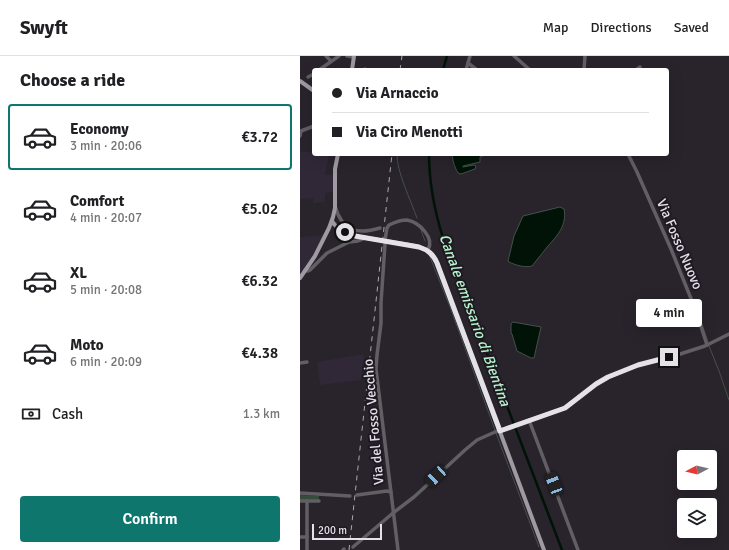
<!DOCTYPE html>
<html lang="en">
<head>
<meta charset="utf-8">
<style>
  :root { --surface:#fff; --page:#f6f6f6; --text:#202124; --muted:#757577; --line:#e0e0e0; --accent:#0f766e }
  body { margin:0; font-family:Signika,sans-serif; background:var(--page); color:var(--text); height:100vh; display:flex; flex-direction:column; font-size:15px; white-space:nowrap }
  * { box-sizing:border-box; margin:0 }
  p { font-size:13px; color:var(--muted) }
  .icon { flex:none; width:22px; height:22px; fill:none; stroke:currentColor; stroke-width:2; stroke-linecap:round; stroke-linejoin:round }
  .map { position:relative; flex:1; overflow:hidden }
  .panel { display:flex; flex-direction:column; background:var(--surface); width:300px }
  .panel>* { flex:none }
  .top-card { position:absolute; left:12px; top:12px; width:357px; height:88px; border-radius:4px; box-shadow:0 4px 16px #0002; display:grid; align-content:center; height:88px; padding:0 20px; background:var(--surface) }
  .needle { width:26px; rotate:263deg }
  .buttons { position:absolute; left:377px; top:394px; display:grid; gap:8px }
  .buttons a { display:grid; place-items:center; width:40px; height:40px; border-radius:4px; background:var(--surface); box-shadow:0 4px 16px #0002; font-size:20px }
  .scale { position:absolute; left:12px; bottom:10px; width:70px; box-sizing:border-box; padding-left:4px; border:2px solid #e5e1e8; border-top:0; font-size:11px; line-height:14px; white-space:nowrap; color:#e5e1e8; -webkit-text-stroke:3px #1f1923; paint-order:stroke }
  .end { position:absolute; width:18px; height:18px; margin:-9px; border:5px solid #e5e1e8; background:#111; box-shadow:0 0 0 2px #111 }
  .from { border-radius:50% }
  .bubble { position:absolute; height:28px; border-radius:4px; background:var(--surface); box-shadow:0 4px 16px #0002; font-size:13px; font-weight:600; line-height:28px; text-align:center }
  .car { position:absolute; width:12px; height:24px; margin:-12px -6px; border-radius:5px; box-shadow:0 0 3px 1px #0007; background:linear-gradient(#222 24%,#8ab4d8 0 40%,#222 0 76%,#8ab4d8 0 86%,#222 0) }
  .top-card b { display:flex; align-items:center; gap:14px; height:38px; font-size:15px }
  .top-card b+b { border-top:1px solid var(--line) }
  .top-card i { width:10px; height:10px; background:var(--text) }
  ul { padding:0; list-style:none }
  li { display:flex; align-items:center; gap:12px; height:66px; margin:0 8px 6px; padding:0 12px; border:2px solid transparent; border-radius:4px }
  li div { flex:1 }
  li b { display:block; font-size:15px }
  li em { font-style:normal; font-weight:600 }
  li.current { border-color:var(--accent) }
  li>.icon { width:36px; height:36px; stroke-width:1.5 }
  h2 { padding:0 20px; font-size:18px; line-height:48px }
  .pay { display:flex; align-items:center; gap:10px; height:44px; padding:0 20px; font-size:15px }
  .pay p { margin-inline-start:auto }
  .button { display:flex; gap:8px; margin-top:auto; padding:8px 20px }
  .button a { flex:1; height:46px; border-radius:4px; background:var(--accent); color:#fff; font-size:16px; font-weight:600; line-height:46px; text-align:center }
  header { display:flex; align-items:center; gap:24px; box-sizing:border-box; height:56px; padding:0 20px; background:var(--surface); border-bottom:1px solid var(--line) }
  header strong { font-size:19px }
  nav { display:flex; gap:22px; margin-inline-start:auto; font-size:14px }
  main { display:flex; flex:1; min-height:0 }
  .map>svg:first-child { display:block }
</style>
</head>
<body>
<header>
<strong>Swyft</strong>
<nav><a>Map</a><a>Directions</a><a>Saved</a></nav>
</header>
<main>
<section class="panel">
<h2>Choose a ride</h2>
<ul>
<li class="current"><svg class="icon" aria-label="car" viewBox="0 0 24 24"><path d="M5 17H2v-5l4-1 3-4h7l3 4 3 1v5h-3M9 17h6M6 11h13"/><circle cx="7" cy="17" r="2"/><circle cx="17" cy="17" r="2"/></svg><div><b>Economy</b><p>3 min · 20:06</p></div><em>€3.72</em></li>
<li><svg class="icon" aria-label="car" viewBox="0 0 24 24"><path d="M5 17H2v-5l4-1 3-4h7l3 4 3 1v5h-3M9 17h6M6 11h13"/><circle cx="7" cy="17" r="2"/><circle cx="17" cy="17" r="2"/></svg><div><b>Comfort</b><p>4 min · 20:07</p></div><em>€5.02</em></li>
<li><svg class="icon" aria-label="car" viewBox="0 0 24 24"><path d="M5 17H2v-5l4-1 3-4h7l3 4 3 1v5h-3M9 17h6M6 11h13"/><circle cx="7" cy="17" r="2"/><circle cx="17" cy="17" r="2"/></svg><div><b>XL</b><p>5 min · 20:08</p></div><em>€6.32</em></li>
<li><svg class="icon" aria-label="car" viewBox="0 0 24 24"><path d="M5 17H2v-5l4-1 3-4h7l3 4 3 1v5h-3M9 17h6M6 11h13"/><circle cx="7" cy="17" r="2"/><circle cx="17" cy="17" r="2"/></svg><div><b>Moto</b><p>6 min · 20:09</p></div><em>€4.38</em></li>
</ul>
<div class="pay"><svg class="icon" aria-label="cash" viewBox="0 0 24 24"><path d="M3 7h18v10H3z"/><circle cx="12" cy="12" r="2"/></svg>Cash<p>1.3 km</p></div>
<div class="button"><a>Confirm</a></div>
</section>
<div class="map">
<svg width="429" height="494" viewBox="0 0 429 494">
  <rect width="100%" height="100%" fill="#29232c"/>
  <g fill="#312837">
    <polygon points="0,95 14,97 14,98 29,99 25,119 33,119 33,136 25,137 25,146 13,147 13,142 0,143"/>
    <polygon points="23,179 15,196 0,219 0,181"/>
    <polygon points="64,298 61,324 20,329 17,306"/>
  </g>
  <polygon fill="#374b3d" points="0,439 19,440 19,444 0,444"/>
  <g fill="#001306" stroke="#45514a">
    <path d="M152 98H188L180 101V106L163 110V111L174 109 176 110 175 113 161 118 158 117C154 110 153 105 152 98Z"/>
    <path d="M260 151 264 153C267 169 258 179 248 190 243 197 237 203 232 210 225 212 215 209 209 206L208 205 214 180 223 160Z"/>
    <polygon points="213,266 241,271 234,302 231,302 217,295 212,278 211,277 211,268"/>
  </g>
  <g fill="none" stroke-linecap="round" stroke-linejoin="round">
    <g stroke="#45514a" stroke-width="1">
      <path d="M97 98C96 114 111 145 117 162"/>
      <polyline points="121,174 125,185"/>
      <polyline points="130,201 150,251 195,374"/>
      <polyline points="399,259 408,286"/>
      <polyline points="409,290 419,315 429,344"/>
      <polyline points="196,377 239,491"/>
    </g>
    <g stroke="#001306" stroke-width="2.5">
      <polyline points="143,14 147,0"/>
      <path d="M129 98C129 128 134 153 143 182L262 494"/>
    </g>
    <g stroke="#625f64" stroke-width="3.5">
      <polyline points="26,0 31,5"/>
      <polyline points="47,0 54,1"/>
      <polyline points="170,0 168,7 177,14"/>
      <polyline points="214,0 230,14"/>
      <polyline points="19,14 39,0"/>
      <polyline points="63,14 65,13"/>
      <polyline points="166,14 168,7"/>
      <polyline points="284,14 285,0"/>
      <polyline points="336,14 340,11"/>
      <polyline points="8,21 14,18"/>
      <polyline points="0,80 1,75 14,70"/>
      <polyline points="328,98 337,116 371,193 396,255 407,289"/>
      <path d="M35 150C42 175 57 179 80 172"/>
      <path d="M85 184 87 172 89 169C95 166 101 164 107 164 119 166 135 182 128 194"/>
      <polyline points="85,188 81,247 81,267 77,299 76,313 98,494"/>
      <polyline points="5,214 8,215 10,214 27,197 49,186 58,185 63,183"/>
      <polyline points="0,307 7,306"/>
      <polyline points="229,364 278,494"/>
      <polyline points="0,437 50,440"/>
      <polyline points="57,439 87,435 91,436"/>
      <polyline points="0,445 19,445"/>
      <polyline points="7,445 7,494"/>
      <polyline points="0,481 7,481"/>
      <polyline points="53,491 93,457 114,441 165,394 177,384 195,376 265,352 296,328 309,321 338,309 374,300 405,290 429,278"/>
      <polyline points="43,494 44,493"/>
    </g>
    <g stroke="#9f99a3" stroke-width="4">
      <polyline points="52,14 54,0"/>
      <polyline points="0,25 14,35"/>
      <path d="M32 165C35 171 47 179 55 180"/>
      <path d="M110 189C121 191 130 193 136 204L244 494"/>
      <polyline points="0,222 15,200 29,172 33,161 35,152 35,113 38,98"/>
    </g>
    <g stroke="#aca7af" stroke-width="1" stroke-dasharray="5 5" stroke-linecap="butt">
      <polyline points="100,14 102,0"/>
      <polyline points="49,494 92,98"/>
    </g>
    <polyline stroke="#9f99a3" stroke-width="4" points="55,180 110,189"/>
  </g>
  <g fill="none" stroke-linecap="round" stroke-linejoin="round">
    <path stroke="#e5e1e8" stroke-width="5" d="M45 176 55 180 119 191C128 194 133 198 137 207L200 375 265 352 296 328 308 321 338 309 369 301"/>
  </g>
  <g text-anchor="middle" stroke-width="4" stroke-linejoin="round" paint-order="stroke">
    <g font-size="14" fill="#e5e1e8" stroke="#1f1923">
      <text transform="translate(380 188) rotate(67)" y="5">Via Fosso Nuovo</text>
      <text transform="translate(73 366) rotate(-95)" y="5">Via del Fosso Vecchio</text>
    </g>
    <g font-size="15" font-style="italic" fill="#b6f3c8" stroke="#1f1923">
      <text transform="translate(175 264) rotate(70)" y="5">Canale emissario di Bientina</text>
    </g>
  </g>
</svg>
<div class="buttons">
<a><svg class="needle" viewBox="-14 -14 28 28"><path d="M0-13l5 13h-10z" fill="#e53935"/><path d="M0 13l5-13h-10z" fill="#757577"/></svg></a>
<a><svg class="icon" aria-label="layers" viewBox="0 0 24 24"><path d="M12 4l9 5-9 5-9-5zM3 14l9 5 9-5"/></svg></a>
</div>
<div class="scale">200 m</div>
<i class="end from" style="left:45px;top:176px"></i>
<i class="end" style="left:369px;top:301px"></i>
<div class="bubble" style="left:336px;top:243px;width:66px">4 min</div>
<i class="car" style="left:136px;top:420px;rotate:227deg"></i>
<i class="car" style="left:254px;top:428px;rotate:339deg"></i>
<div class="top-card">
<b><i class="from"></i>Via Arnaccio</b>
<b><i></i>Via Ciro Menotti</b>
</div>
</div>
</main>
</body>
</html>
